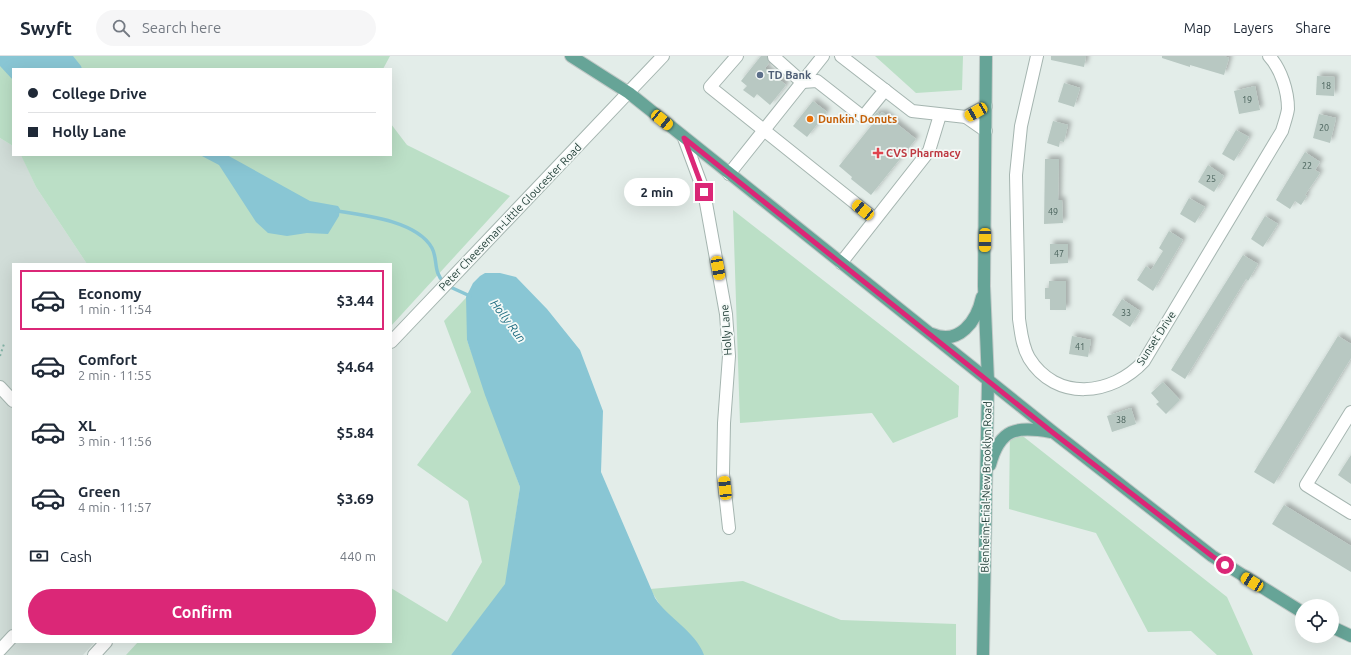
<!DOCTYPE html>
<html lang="en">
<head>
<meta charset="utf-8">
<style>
  :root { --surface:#fff; --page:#f6f6f7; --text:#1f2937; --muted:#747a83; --line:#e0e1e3; --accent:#db2777 }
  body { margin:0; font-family:Ubuntu,sans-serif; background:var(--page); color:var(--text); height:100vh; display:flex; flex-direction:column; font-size:15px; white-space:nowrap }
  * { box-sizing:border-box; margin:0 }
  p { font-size:13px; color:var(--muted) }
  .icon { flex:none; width:22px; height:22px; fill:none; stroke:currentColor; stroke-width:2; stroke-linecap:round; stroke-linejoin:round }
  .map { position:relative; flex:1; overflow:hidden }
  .details { position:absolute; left:12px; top:207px; width:380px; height:380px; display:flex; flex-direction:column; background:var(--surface); border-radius:0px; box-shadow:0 4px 16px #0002 }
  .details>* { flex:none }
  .top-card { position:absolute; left:12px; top:12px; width:380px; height:88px; border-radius:0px; box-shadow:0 4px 16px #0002; display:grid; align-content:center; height:88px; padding:0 16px; background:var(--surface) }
  .tools { position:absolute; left:1295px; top:543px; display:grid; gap:8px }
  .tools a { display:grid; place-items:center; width:44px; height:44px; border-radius:50%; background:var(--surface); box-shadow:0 4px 16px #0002; font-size:20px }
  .end { position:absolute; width:18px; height:18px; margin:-9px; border:5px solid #db2777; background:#fff; box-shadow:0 0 0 2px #fff }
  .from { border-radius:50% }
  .bubble { position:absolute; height:28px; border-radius:14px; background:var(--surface); box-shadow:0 4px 16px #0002; font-size:13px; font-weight:700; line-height:28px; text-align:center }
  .car { position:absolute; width:12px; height:24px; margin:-12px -6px; border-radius:5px; box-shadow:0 0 3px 1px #0007; background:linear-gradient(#f5c518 24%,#345 0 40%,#f5c518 0 76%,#345 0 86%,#f5c518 0) }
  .top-card b { display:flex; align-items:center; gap:14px; height:38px; font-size:15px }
  .top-card b+b { border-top:1px solid var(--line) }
  .top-card i { width:10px; height:10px; background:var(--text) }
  ul { padding:7px 0 0; list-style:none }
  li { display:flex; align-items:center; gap:12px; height:60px; margin:0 8px 6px; padding:0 8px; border:2px solid transparent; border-radius:0px }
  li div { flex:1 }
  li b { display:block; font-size:15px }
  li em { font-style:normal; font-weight:700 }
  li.active { border-color:var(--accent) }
  li>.icon { width:36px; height:36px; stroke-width:1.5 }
  .pay { display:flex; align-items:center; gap:10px; height:44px; padding:0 16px; font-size:15px }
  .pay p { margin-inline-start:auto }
  .cta { display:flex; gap:8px; margin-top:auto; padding:8px 16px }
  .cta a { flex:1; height:46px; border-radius:24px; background:var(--accent); color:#fff; font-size:16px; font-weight:700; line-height:46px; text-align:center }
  header { display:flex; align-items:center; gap:24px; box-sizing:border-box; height:56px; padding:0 20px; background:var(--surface); border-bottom:1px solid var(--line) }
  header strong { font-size:19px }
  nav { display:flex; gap:22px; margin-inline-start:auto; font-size:14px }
  .search { width:280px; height:36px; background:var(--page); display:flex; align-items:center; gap:10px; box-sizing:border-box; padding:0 14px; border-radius:22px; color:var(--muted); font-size:15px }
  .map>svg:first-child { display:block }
</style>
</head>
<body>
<header>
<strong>Swyft</strong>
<div class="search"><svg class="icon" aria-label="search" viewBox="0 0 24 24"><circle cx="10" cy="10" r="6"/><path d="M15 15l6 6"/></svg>Search here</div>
<nav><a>Map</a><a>Layers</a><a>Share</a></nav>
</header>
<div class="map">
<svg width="1351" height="599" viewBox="0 0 1351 599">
  <defs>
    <filter id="shadow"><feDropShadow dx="3.5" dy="-3.5" stdDeviation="2" flood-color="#0004"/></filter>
  </defs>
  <rect width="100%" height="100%" fill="#e3ede9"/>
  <polygon fill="#d1ddd8" points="0,82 13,90 13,99 22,100 36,131 87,208 13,208 13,586 95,586 83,599 0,599"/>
  <g fill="#bbdfc6">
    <polygon points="0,0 390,0 383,13 13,13 13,90 0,82"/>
    <polygon points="875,0 963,0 962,34 916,37"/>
    <polygon points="391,68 407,89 510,140 391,270 391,208 87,208 36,131 21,99 391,99"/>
    <polygon points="733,154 959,330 958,361 893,387 872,357 740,367"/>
    <polygon points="481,226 467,284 520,431 506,529 451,599 126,599 138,586 391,586 391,532 447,566 482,506 468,445 417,409 471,336 444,265"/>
    <polygon points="1010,370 1227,541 1253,599 1217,599 1191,575 1148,576 1096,477 1009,453"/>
    <polygon points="743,525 841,564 956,568 956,599 691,599 650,533"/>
  </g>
  <g fill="#89c6d4">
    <polygon points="0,0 73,0 81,10 82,13 13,13 13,24 0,10"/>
    <polygon points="200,99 227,99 310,145 338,150 340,153 339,160 328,178 307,177 287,180 268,177 256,166 219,109"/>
    <path d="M485 217H500L516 221 547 253 580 294 603 355 601 416 655 542C668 562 695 575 704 599H451L505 528 520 431 485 339 467 284 466 241 473 227 480 220Z"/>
  </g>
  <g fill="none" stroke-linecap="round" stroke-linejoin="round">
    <g stroke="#89c6d4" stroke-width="3.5">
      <path d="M337 155C364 159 417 165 432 192 438 203 433 217 444 226"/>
      <polyline points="448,230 470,240"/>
    </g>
  </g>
  <g fill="#b8c8c2" filter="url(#shadow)">
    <polygon points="761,0 767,0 769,7 765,12 786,29 770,49 757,38 754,42 743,34 747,30 741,25"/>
    <polygon points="1051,0 1086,0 1084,11 1051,4"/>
    <polygon points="1162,0 1224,0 1229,2 1224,19 1190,9 1190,11 1162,2"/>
    <polygon points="1317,20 1335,21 1334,40 1316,39"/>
    <polygon points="1064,27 1080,32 1074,51 1058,46"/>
    <polygon points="1255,30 1260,54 1239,58 1234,35"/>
    <polygon points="813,45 827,56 807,81 793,70"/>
    <polygon points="877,56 880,59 882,56 916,83 871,139 851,123 852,121 839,110 875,65 871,63"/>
    <polygon points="1319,58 1336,62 1330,87 1313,82"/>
    <polygon points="1053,65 1068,69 1064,86 1060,85 1059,91 1047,87"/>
    <polygon points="1236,74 1249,81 1234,105 1222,98"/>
    <polygon points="1305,96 1320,106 1315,114 1320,117 1305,139 1307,140 1301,149 1295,145 1290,153 1276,144"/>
    <polygon points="1045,103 1059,103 1058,144 1062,144 1063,167 1044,168"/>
    <polygon points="1208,109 1224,120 1214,136 1198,126"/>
    <polygon points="1189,142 1205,151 1195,167 1180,158"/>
    <polygon points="1265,160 1278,168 1263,191 1251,183"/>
    <polygon points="1169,175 1183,184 1153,235 1137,224 1146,210 1151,214 1163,195 1159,192"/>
    <polygon points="1050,188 1068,188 1068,207 1050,208"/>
    <polygon points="1243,199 1258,208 1248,225 1246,223 1185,323 1171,314"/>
    <polygon points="1049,225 1066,225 1066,254 1050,254 1050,243 1045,243 1045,232 1049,232"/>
    <polygon points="1122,243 1140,255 1130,271 1112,259"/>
    <polygon points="1072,280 1091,284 1088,301 1069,298"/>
    <polygon points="1338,280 1351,288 1351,302 1274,428 1254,416"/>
    <polygon points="1163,326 1180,344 1166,358 1156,348 1159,346 1151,337"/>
    <polygon points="1131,352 1136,368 1112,376 1107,360"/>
    <polygon points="1351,399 1351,428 1338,419"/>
    <polygon points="1284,449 1351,490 1351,516 1272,468"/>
  </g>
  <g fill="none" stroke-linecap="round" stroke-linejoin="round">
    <defs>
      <g id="minor">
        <polyline points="737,0 710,31 875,163"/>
        <polyline points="841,0 912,55 966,61"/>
        <path d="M1037 0 1021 70 1016 119 1019 263C1021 276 1022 290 1029 302 1056 346 1112 340 1144 305L1282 75C1284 68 1287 60 1288 53 1288 35 1281 13 1269 0"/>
        <polyline points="774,1 802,26 817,25 863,61 885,34"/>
        <polyline points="986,75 966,61 986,50"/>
        <polyline points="684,82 704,136 726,258 729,300 724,367 723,418 729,472"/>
        <polyline points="729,118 823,0"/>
        <polyline points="841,207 929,95 940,59"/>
        <polyline points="391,286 663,0"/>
        <polyline points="0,331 13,345"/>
        <polyline points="1351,356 1306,429 1351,457"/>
        <polyline points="0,594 13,580"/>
        <polyline points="94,599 106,586"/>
      </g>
      <g id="major">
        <polyline points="571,0 629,37 1053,376 1212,500 1302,556"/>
        <path d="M932 278C959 290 977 265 982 241"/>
        <path d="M990 409C1000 372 1016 370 1051 376"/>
        <polyline points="1332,571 1351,580"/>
        <polyline points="983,599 988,325 984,230 986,0"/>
      </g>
    </defs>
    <use href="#minor" stroke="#a5b5b0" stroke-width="14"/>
    <use href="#major" stroke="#c1c9c7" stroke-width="14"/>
    <polyline stroke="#82b2a5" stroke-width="2" stroke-dasharray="2 3" stroke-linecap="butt" points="0,300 4,288"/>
    <use href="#minor" stroke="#fff" stroke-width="12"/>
    <use href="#major" stroke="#66a497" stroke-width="12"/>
  </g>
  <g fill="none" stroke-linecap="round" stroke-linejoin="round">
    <polyline stroke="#db2777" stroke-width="5" points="704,136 684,82 1052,376 1212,500 1225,509"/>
  </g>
  <circle fill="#5c6f8a" stroke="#f4f9f7" stroke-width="1.5" cx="760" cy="19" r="4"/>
  <circle fill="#e8710a" stroke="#f4f9f7" stroke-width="1.5" cx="810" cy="63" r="4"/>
  <path fill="#e0444e" stroke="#f4f9f7" stroke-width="1.5" d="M876 91h4v4h4v4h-4v4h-4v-4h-4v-4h4z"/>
  <g text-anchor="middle" stroke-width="3.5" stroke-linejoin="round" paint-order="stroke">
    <g font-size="9" fill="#48615a">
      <text x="1326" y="33">18</text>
      <text x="1247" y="47">19</text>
      <text x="1324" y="75">20</text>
      <text x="1307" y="113">22</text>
      <text x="1211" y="126">25</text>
      <text x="1053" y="159">49</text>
      <text x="1059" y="201">47</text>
      <text x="1126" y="260">33</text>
      <text x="1080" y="294">41</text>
      <text x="1121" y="367">38</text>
    </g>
    <g font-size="11" font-weight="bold" fill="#4e5e75" stroke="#f4f9f7" text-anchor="start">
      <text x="768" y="23">TD Bank</text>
    </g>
    <g font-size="11" font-weight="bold" fill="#c56008" stroke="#f4f9f7" text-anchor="start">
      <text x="818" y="67">Dunkin' Donuts</text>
    </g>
    <g font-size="11" font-weight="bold" fill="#be3a42" stroke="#f4f9f7" text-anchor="start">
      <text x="886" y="101">CVS Pharmacy</text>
    </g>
    <g font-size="11" fill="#223f38" stroke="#f4f9f7">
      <text transform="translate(510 161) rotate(-46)" y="4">Peter Cheeseman-Little Gloucester Road</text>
      <text transform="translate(726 274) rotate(-94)" y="4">Holly Lane</text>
      <text transform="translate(1156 282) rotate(-57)" y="4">Sunset Drive</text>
      <text transform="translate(986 431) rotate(-89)" y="4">Blenheim-Erial-New Brooklyn Road</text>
    </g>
    <g font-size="12" font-style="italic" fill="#19697e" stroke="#f4f9f7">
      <text transform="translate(508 265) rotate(53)" y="4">Holly Run</text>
    </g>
  </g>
</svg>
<div class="tools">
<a><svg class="icon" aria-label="locate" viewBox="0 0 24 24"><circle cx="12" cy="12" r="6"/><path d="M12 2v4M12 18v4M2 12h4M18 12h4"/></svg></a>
</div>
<i class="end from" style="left:1225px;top:509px"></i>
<i class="end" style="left:704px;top:136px"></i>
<div class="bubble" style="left:624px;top:122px;width:66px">2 min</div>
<i class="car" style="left:976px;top:56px;rotate:240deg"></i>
<i class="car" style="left:662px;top:64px;rotate:129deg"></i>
<i class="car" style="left:863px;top:154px;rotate:309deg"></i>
<i class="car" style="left:985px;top:184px;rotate:181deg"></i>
<i class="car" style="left:718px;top:212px;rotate:170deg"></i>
<i class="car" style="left:725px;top:432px;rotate:354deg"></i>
<i class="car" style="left:1252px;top:526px;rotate:302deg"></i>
<div class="top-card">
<b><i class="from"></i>College Drive</b>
<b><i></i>Holly Lane</b>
</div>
<section class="details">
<ul>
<li class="active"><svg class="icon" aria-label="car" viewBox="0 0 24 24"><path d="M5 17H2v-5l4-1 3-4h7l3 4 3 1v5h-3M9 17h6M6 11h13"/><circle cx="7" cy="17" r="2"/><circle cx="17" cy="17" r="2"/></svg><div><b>Economy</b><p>1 min · 11:54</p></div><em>$3.44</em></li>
<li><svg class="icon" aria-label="car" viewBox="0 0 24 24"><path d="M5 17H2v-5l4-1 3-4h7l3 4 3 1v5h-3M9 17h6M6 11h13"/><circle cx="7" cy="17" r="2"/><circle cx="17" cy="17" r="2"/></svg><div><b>Comfort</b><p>2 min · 11:55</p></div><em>$4.64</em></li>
<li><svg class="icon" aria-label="car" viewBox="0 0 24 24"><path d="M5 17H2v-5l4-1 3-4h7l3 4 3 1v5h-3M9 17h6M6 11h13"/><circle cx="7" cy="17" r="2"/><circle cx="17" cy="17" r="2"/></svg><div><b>XL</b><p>3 min · 11:56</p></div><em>$5.84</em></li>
<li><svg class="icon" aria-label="car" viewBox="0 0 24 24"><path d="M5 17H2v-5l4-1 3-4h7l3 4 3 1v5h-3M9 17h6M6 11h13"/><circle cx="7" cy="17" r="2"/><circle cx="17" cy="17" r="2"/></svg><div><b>Green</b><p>4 min · 11:57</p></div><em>$3.69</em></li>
</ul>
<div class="pay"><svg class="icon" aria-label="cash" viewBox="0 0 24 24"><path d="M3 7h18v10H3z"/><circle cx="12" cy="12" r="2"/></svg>Cash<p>440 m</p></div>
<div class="cta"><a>Confirm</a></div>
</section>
</div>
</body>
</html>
